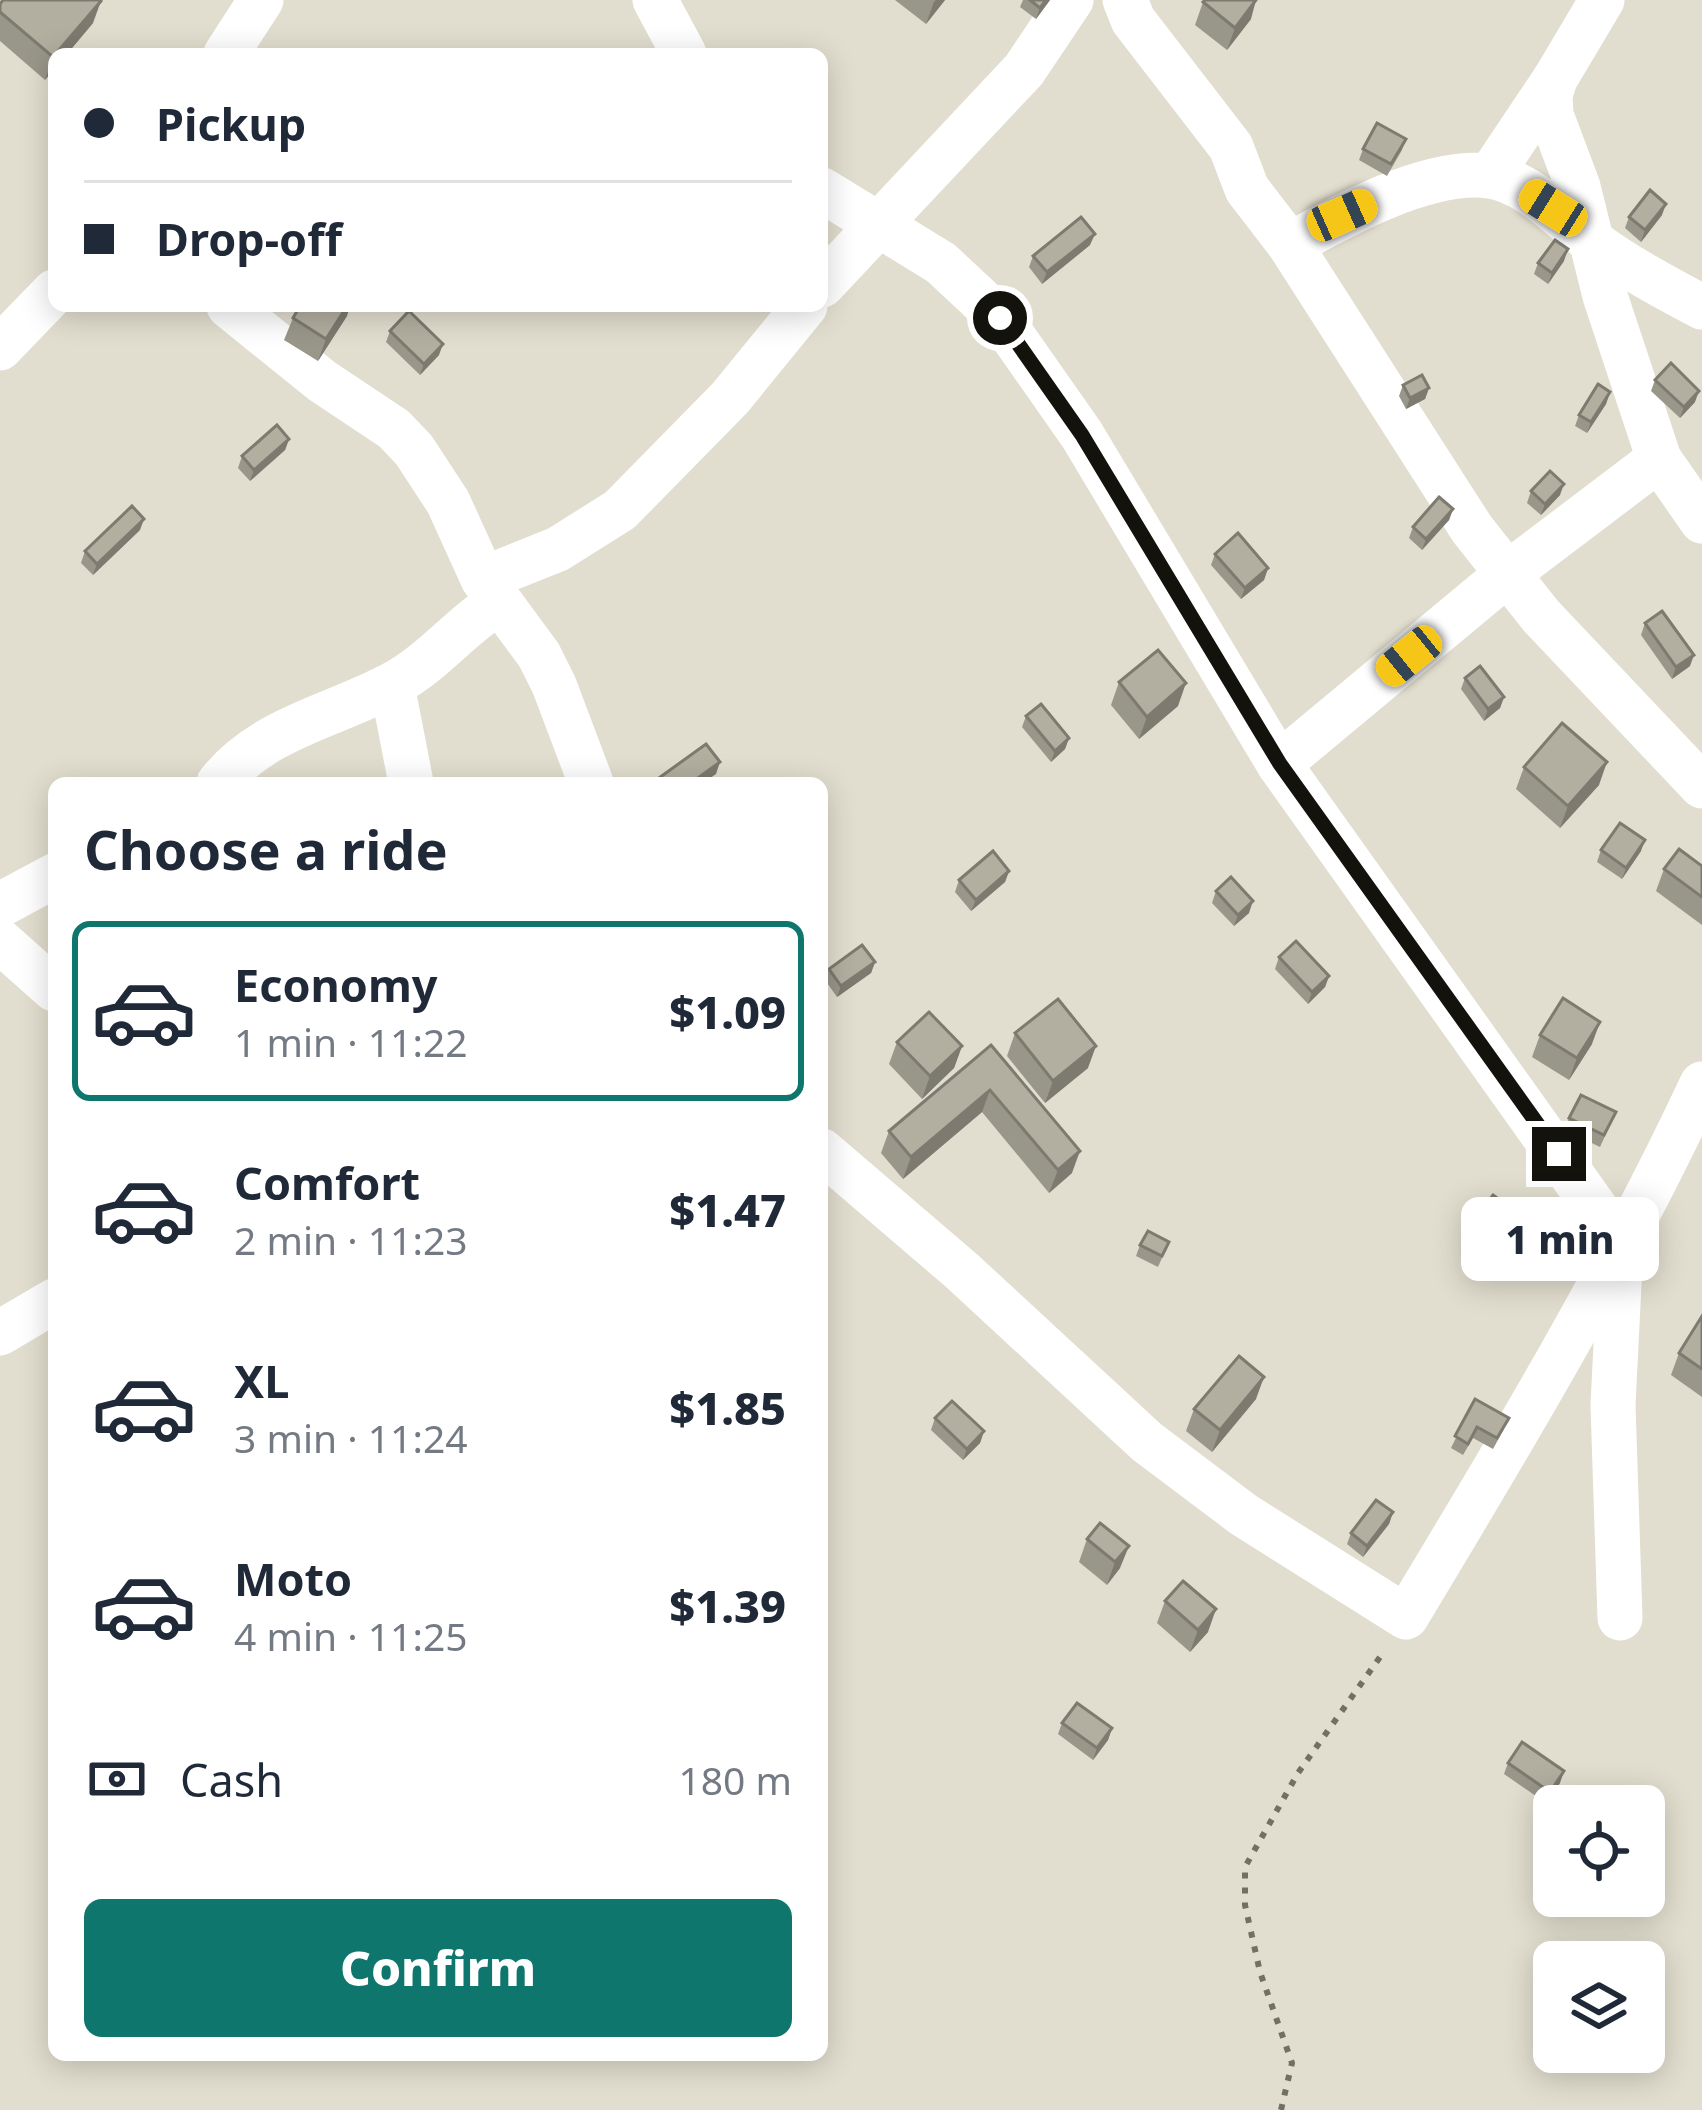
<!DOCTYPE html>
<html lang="en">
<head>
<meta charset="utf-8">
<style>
  :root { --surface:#fff; --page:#f6f6f7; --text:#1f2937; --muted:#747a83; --line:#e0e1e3; --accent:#0f766e }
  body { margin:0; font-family:"Noto Sans",sans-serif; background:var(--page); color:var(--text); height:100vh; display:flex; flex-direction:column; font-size:45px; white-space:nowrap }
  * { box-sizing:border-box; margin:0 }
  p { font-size:39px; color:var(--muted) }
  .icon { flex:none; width:66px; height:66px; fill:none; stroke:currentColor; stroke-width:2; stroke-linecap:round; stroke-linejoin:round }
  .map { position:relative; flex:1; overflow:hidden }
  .panel { position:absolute; left:48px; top:777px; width:780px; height:1284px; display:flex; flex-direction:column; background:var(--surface); border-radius:18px; box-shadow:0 6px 30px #0003 }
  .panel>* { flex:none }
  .guide { position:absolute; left:48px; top:48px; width:780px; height:264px; border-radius:18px; box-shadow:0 6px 30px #0003; display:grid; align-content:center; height:264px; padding:0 36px; background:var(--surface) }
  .controls { position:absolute; left:1533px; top:1785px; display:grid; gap:24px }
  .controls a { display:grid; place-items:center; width:132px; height:132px; border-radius:18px; background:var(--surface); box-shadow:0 6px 30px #0003; font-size:60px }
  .end { position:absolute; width:54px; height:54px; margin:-27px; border:15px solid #14120d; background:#fff; box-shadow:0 0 0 6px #fff }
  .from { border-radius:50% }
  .bubble { position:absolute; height:84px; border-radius:18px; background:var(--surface); box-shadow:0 6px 30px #0003; font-size:39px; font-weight:800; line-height:84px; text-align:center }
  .car { position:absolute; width:36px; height:72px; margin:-36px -18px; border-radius:15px; box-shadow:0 0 9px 3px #0007; background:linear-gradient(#f5c518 24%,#345 0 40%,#f5c518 0 76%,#345 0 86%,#f5c518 0) }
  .guide b { display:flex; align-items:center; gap:42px; height:114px; font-size:45px }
  .guide b+b { border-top:3px solid var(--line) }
  .guide i { width:30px; height:30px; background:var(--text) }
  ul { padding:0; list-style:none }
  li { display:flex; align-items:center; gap:36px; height:180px; margin:0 24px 18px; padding:0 12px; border:6px solid transparent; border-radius:18px }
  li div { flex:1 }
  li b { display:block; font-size:45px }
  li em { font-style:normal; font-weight:800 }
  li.active { border-color:var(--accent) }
  li>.icon { width:108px; height:108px; stroke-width:1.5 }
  h2 { padding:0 36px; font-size:54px; line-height:144px }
  .pay { display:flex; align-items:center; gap:30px; height:132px; padding:0 36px; font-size:45px }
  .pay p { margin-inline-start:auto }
  .button { display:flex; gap:24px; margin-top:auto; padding:24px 36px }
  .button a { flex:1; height:138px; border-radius:18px; background:var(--accent); color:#fff; font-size:48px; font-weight:800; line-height:138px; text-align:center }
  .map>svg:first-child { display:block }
</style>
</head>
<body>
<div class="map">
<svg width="1702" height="2110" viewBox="0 0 1702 2110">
  <rect width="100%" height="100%" fill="#e2decf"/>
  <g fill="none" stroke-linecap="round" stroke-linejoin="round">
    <polyline stroke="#726f65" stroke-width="6" stroke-dasharray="6 9" stroke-linecap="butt" points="1281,2110 1292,2063 1260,1972 1245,1905 1245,1867 1298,1773 1385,1650"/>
    <g stroke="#fff" stroke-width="45">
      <polyline points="655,0 684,54"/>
      <polyline points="1125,0 1133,20 1231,147 1247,189 1290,245 1472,529 1541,616 1702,786"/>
      <polyline points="1602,0 1555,79 1550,95 1551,115 1578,187 1605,296 1659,459 1702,521"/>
      <polyline points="226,54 261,0"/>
      <polyline points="1490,176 1555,79"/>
      <polyline points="822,190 941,263 1000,318 1082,435 1279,764 1621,1244 1613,1405 1620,1618"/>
      <path d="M1290 245C1341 216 1429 168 1489 176 1530 182 1559 218 1590 240 1625 266 1664 287 1702 307"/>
      <polyline points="822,285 1024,70 1071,0"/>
      <polyline points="229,306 322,381 394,429 414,450 448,502 483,579 539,655 554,685 591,783"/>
      <polyline points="0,348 54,292"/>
      <polyline points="483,579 558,549 620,510 730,398 805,306"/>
      <polyline points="392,685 411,783"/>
      <polyline points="1279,764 1506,575 1659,459"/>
      <path d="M219 783C263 727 335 716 395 683 434 662 460 626 498 603"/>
      <polyline points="0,905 54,876"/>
      <polyline points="0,941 54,989"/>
      <path d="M822 1151 962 1271 1147 1442 1244 1515 1406 1617C1511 1443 1616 1268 1702 1084"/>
      <polyline points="0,1333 54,1301"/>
    </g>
  </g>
  <g fill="#99968a">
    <polygon points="895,0 945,0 926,24"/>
    <polygon points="1023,0 1050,0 1036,19 1020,7"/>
    <polygon points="1203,2 1251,19 1227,50 1195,25"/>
    <polygon points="0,4 93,23 45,80 0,41"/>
    <polygon points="1406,139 1402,150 1387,176 1359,160 1363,149"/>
    <polygon points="1662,215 1641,242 1625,228 1629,217"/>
    <polygon points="1090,245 1042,284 1029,267 1033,256"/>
    <polygon points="1564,261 1548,284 1534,274 1538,263"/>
    <polygon points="347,316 318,361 284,340 293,318"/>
    <polygon points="390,331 439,355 420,375 386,342"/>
    <polygon points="1655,380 1695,402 1680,418 1651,391"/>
    <polygon points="1403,385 1429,388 1425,399 1406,409 1399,396"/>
    <polygon points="1610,392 1606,404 1587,433 1575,426 1579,415"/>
    <polygon points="289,439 285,450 250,481 238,468 242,456"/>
    <polygon points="1531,491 1560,495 1541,515 1527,503"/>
    <polygon points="1453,509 1449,520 1422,550 1409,538 1413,527"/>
    <polygon points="140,530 93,575 81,563 85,551"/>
    <polygon points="1215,554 1268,568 1264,580 1241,599 1211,565"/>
    <polygon points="1645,623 1690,666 1672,679 1641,635"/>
    <polygon points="1465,678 1504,697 1500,708 1484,721 1461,689"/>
    <polygon points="1119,682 1178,706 1139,739 1111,705"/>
    <polygon points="1026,716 1069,738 1065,749 1051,762 1022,727"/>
    <polygon points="1524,767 1599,785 1560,828 1516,789"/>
    <polygon points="1601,850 1641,851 1622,879 1597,862"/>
    <polygon points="1702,866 1702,925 1656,891 1664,869"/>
    <polygon points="1009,871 1005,882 971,911 955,892 959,880"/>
    <polygon points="1216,891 1249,913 1234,926 1212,903"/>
    <polygon points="1279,957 1329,976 1325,987 1308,1004 1275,969"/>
    <polygon points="875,962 871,973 837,997 825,980 829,969"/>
    <polygon points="1015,1033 1088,1068 1045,1103 1007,1056"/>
    <polygon points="1540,1035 1592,1044 1569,1080 1532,1057"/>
    <polygon points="897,1042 962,1046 954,1068 922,1099 889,1064"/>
    <polygon points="991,1045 1072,1173 1049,1193 982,1112 903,1179 881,1153 889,1131"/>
    <polygon points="1616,1112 1600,1147 1565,1130 1569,1118"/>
    <polygon points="1521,1215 1516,1227 1494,1256 1467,1236 1471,1224"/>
    <polygon points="1169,1242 1158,1267 1136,1256 1140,1245"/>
    <polygon points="1702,1316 1702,1397 1671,1375 1679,1353"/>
    <polygon points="1256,1399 1212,1452 1186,1431 1194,1409"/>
    <polygon points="1475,1399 1504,1429 1493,1449 1473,1438 1463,1455 1451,1448"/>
    <polygon points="935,1418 984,1431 980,1443 963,1460 931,1430"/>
    <polygon points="1393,1512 1389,1524 1363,1557 1347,1544 1351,1533"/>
    <polygon points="1087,1539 1120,1568 1107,1585 1079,1562"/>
    <polygon points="1165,1601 1208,1632 1190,1652 1157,1623"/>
    <polygon points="1062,1723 1112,1728 1108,1740 1093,1760 1058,1734"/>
    <polygon points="1508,1763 1560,1783 1546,1803 1504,1774"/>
  </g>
  <g fill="#7d7a70">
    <polygon points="936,0 945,0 926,24 934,2"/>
    <polygon points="1046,0 1050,0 1036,19 1040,8"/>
    <polygon points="1256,0 1251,19 1227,50 1235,28"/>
    <polygon points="101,1 93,23 67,54 56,54"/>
    <polygon points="54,56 54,69 45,80"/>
    <polygon points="1666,204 1662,215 1641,242 1645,230"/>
    <polygon points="1095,234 1090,245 1042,284 1047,272"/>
    <polygon points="1568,249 1564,261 1548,284 1552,273"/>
    <polygon points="347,306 350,306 347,316 318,361 326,339"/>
    <polygon points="443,344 439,355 420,375 424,364"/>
    <polygon points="1429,388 1425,399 1406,409 1410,398"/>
    <polygon points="1699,391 1695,402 1680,418 1684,407"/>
    <polygon points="1610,392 1606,404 1587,433 1591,422"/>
    <polygon points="289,439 285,450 250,481 254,470"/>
    <polygon points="1564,484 1560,495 1541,515 1545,504"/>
    <polygon points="1453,509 1449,520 1422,550 1426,539"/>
    <polygon points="144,519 140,530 93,575 97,564"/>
    <polygon points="1268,568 1264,580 1241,599 1245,588"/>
    <polygon points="1694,655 1690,666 1672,679 1676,667"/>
    <polygon points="1186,683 1178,706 1139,739 1147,717"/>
    <polygon points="1504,697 1500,708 1484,721 1488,709"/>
    <polygon points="1069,738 1065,749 1051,762 1055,751"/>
    <polygon points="720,762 716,774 703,783 691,783"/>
    <polygon points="1607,762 1599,785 1560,828 1568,806"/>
    <polygon points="1645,840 1641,851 1622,879 1626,868"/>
    <polygon points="1009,871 1005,882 971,911 976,900"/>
    <polygon points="1253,901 1249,913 1234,926 1238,915"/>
    <polygon points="875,962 871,973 837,997 841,986"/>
    <polygon points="1329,976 1325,987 1308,1004 1312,992"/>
    <polygon points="1600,1022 1592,1044 1569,1080 1577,1058"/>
    <polygon points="962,1046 954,1068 922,1099 930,1076"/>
    <polygon points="1096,1046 1088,1068 1045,1103 1053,1081"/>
    <polygon points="990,1090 982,1112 903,1179 911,1157"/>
    <polygon points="1080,1151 1072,1173 1049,1193 1058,1170"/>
    <polygon points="1521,1215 1516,1227 1494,1256 1498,1245"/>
    <polygon points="1264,1377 1256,1399 1212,1452 1220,1430"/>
    <polygon points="984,1431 980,1443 963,1460 967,1449"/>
    <polygon points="1393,1512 1389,1524 1363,1557 1367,1546"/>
    <polygon points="1129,1546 1120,1568 1107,1585 1115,1562"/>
    <polygon points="1216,1609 1208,1632 1190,1652 1198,1630"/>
    <polygon points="1112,1728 1108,1740 1093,1760 1097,1748"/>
    <polygon points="1564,1771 1560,1783 1546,1803 1550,1792"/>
  </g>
  <g fill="#b2afa0" stroke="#7d7a70" stroke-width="3">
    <polygon points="3,0 100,0 101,1 53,57 0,12 0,4"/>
    <polygon points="1030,0 1046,0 1040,8"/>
    <polygon points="1205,0 1256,0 1235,28 1203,2"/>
    <polygon points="1377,123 1406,139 1391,164 1363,149"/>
    <polygon points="1650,190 1666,204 1645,230 1629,217"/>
    <polygon points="1081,217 1095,234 1047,272 1033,256"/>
    <polygon points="1555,240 1568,249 1552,273 1538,263"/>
    <polygon points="300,306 347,306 326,339 293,318"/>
    <polygon points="409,311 443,344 424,364 390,331"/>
    <polygon points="1671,363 1699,391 1684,407 1655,380"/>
    <polygon points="1422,375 1429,388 1410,398 1403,385"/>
    <polygon points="1598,384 1610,392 1591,422 1579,415"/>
    <polygon points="277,425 289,439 254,470 242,456"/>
    <polygon points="1550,471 1564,484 1545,504 1531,491"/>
    <polygon points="1439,497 1453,509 1426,539 1413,527"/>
    <polygon points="132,506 144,519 97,564 85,551"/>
    <polygon points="1238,533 1268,568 1245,588 1215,554"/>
    <polygon points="1662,611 1694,655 1676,667 1645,623"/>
    <polygon points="1158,650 1186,683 1147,717 1119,682"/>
    <polygon points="1480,666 1504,697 1488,709 1465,678"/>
    <polygon points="1041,704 1069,738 1055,751 1026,716"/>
    <polygon points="1562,723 1607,762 1568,806 1524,767"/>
    <polygon points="706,744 720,762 691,783 662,783 659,778"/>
    <polygon points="1620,823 1645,840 1626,868 1601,850"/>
    <polygon points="1679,849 1702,866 1702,897 1664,869"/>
    <polygon points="993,851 1009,871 976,900 959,880"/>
    <polygon points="1231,877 1253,901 1238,915 1216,891"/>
    <polygon points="1296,941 1329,976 1312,992 1279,957"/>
    <polygon points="862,945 875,962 841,986 829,969"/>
    <polygon points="1563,998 1600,1022 1577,1058 1540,1035"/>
    <polygon points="1058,999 1096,1046 1053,1081 1015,1033"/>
    <polygon points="929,1012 962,1046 930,1076 897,1042"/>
    <polygon points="991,1045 1080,1151 1058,1170 990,1090 911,1157 889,1131"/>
    <polygon points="1581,1095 1616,1112 1604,1135 1569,1118"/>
    <polygon points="1493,1195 1521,1215 1498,1245 1471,1224"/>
    <polygon points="1148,1231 1169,1242 1162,1256 1140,1245"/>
    <polygon points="1702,1316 1702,1369 1679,1353"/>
    <polygon points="1239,1356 1264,1377 1220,1430 1194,1409"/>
    <polygon points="1475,1399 1509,1418 1497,1438 1477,1427 1468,1444 1455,1436"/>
    <polygon points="952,1401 984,1431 967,1449 935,1418"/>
    <polygon points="1376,1500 1393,1512 1367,1546 1351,1533"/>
    <polygon points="1100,1523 1129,1546 1115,1562 1087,1539"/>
    <polygon points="1183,1581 1216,1609 1198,1630 1165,1601"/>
    <polygon points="1077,1703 1112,1728 1097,1748 1062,1723"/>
    <polygon points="1522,1742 1564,1771 1550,1792 1508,1763"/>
  </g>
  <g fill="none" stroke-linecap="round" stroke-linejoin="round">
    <polyline stroke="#14120d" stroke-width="15" points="1000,318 1082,435 1280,764 1559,1154"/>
  </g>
</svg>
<div class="controls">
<a><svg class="icon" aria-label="locate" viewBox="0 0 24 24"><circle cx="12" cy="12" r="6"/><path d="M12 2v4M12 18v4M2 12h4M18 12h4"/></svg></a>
<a><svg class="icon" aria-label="layers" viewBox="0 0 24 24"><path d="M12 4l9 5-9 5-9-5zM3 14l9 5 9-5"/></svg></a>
</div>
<i class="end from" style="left:1000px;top:318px"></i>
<i class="end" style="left:1559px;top:1154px"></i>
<div class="bubble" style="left:1461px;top:1197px;width:198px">1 min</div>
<i class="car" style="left:1553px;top:208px;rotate:302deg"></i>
<i class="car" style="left:1342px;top:215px;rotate:66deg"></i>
<i class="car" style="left:1409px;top:656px;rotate:231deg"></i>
<div class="guide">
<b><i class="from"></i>Pickup</b>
<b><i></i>Drop-off</b>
</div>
<section class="panel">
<h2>Choose a ride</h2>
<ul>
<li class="active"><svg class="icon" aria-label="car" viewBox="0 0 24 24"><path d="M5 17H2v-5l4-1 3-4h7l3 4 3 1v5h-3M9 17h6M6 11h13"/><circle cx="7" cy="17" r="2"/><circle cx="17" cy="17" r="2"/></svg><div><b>Economy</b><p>1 min · 11:22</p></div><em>$1.09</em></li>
<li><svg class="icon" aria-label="car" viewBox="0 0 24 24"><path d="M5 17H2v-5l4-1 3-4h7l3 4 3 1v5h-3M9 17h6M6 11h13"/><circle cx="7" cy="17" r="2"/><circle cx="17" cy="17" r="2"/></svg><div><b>Comfort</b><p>2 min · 11:23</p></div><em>$1.47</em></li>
<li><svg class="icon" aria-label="car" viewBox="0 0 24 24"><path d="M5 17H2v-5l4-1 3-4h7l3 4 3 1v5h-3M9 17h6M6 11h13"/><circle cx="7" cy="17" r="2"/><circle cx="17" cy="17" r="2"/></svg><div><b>XL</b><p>3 min · 11:24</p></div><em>$1.85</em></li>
<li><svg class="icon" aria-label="car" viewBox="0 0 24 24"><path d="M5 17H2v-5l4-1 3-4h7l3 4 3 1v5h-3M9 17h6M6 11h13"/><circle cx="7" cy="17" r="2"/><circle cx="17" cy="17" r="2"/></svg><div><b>Moto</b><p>4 min · 11:25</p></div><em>$1.39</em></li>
</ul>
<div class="pay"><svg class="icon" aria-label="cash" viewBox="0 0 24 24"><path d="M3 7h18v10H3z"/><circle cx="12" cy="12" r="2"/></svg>Cash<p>180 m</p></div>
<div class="button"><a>Confirm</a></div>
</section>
</div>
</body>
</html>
